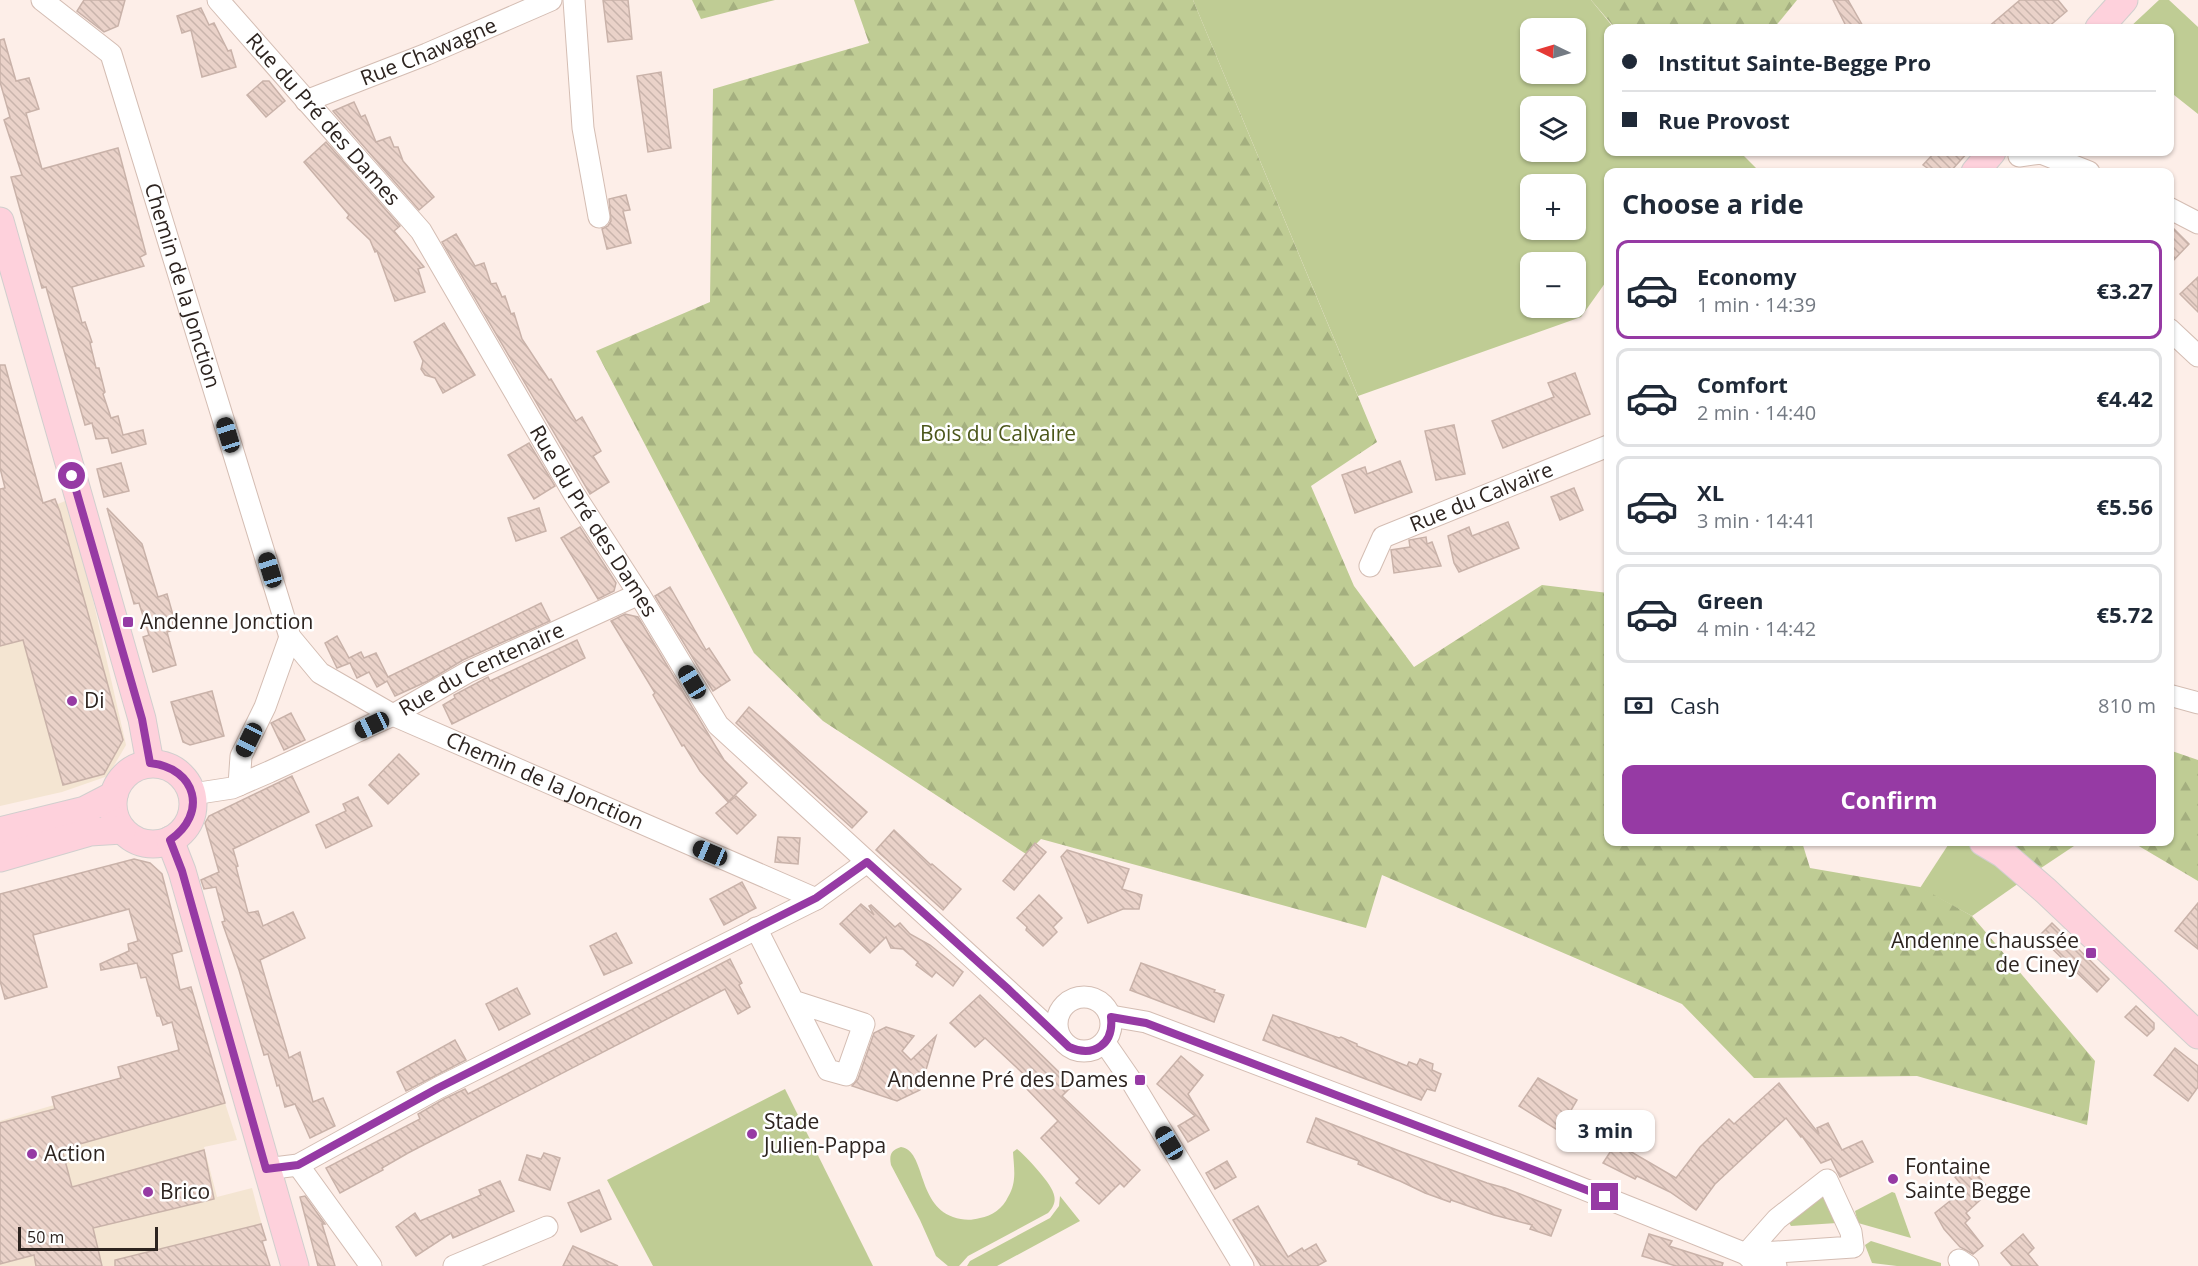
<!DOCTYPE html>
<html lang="en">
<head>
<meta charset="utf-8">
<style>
  :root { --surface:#fff; --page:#f6f6f7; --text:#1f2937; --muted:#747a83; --line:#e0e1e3; --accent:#963aa4 }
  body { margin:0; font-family:"Open Sans",sans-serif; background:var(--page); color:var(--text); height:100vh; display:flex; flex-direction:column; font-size:22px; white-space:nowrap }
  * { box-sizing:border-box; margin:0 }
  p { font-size:20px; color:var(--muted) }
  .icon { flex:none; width:33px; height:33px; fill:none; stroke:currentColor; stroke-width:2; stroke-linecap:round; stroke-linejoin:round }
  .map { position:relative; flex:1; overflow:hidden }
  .drawer { position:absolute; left:1604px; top:168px; width:570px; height:678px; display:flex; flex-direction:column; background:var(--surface); border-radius:12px; box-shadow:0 2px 4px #0004 }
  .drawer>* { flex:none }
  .guide { position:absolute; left:1604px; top:24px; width:570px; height:132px; border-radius:12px; box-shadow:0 2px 4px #0004; display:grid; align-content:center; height:132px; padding:0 18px; background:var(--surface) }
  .needle { width:39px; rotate:275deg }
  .tools { position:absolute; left:1520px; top:18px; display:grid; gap:12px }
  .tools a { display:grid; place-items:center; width:66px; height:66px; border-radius:12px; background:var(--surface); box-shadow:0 2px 4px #0004; font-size:30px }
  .scale { position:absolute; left:18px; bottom:15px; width:140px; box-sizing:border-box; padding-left:6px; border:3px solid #2d2420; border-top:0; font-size:16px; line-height:21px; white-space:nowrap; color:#2d2420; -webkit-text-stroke:4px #fff; paint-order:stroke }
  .end { position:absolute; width:27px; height:27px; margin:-14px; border:8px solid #963aa4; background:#fff; box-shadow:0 0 0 3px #fff }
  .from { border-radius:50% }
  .bubble { position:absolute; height:42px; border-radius:12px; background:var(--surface); box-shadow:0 2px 4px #0004; font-size:20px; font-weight:700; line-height:42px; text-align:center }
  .car { position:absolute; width:18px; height:36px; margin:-18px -9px; border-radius:8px; box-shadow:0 0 4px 2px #0007; background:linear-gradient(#222 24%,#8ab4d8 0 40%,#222 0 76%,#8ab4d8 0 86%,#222 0) }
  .guide b { display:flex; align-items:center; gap:21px; height:57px; font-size:22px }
  .guide b+b { border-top:2px solid var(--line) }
  .guide i { width:15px; height:15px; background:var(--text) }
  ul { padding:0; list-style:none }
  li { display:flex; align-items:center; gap:18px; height:99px; margin:0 12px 9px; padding:0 6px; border:3px solid var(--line); border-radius:12px }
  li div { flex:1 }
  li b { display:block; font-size:22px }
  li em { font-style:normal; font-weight:700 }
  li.current { border-color:var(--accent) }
  li>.icon { width:54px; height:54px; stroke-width:1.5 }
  h2 { padding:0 18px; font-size:27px; line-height:72px }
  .pay { display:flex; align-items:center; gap:15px; height:66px; padding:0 18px; font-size:22px }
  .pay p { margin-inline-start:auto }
  .button { display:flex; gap:12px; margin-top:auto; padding:12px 18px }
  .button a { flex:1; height:69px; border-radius:12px; background:var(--accent); color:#fff; font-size:24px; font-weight:700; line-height:69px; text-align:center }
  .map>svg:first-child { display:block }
</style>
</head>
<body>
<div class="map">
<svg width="2198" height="1266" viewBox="0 0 2198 1266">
  <defs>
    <pattern id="forest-firs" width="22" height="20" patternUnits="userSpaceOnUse" patternTransform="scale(1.5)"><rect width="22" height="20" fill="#bfcc94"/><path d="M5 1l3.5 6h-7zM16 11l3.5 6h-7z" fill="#a4af7f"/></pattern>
    <pattern id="building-back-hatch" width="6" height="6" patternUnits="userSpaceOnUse" patternTransform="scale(1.5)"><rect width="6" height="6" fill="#ead2c9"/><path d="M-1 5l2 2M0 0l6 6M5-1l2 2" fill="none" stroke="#c9b4ac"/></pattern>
  </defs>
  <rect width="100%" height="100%" fill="#fdeee8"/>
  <g fill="#f4e5d2">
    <polygon points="70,499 126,745 108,776 62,792 0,806 0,528"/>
    <polygon points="225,1103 237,1140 204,1147 217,1197 252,1188 266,1240 214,1254 218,1266 0,1266 0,1121 54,1105 66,1148"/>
  </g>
  <g fill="#bfcc94" fill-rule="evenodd">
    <path d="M1193 0H1591L1614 28H1608V152H1740L1760 172H1608V279L1581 317 1358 396ZM1575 28V74H1530V28ZM1575 106V152H1530V106ZM1575 184V230H1530V184ZM1575 262V308H1530V262Z"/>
    <polygon points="2159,0 2169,0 2198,27 2198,114 2169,91 2169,28 2129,28"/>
    <polygon points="1950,842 1983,842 2029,876 1972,916 1920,888"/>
    <polygon points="785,1089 873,1266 653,1266 607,1180"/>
    <path d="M901 1147C926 1151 916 1203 953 1217 962 1220 970 1221 980 1218 992 1216 1003 1208 1008 1197 1017 1182 1014 1169 1013 1152L1017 1149C1026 1156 1053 1185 1054 1195 1056 1202 1053 1208 1048 1213L968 1256 959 1266H948L936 1256 920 1220 891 1165C889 1155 891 1150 901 1147Z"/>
    <polygon points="1824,1187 1837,1223 1791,1226 1788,1221"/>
    <polygon points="1892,1192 1895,1193 1911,1238 1858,1223 1855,1211"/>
    <polygon points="1060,1196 1080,1221 997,1266 967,1266 970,1261 1050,1218 1059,1206"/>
    <polygon points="1871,1241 1941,1263 1941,1266 1897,1266 1872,1263 1865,1245"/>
  </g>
  <g fill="url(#forest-firs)">
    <polygon points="692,0 775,0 701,19"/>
    <polygon points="854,0 1193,0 1377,442 1311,486 1354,586 1414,667 1542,585 1608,593 1608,842 1802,842 1810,868 1920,887 1972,916 2095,1061 2087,1125 1917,1076 1754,1078 1682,1004 1382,875 1366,928 1041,839 1026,854 823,721 754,653 596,351 710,302 713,89 869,43"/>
    <polygon points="1591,0 1797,0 1774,28 1615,28"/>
    <polygon points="2169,750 2198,760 2198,881 2132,842 2169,842"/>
    <polygon points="1983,842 2080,842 2029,876"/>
  </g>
  <g fill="url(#building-back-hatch)" stroke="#c9b2a9" stroke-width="1.5">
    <polygon points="84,0 125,0 118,26 104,32 77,11"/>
    <polygon points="603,0 628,0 632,39 608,42"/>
    <polygon points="1833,0 1848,0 1864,28 1847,28"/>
    <polygon points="2020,0 2058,0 2067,11 2047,28 1987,28"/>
    <polygon points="201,8 209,25 214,23 228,51 231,50 236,67 202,77 191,30 182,33 177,16"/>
    <polygon points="4,39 16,81 29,78 39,109 26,113 42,169 118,148 146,254 140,257 144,266 72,287 82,323 85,322 92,342 90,343 96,368 99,368 105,392 103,394 111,418 118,416 123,435 143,430 146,444 112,453 108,438 96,439 92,423 85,425 46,287 42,288 11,177 22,175 4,120 10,117 0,82 0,40"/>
    <polygon points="661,72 671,148 648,152 637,76"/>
    <polygon points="263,81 269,81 285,101 266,117 247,95"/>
    <polygon points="354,102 361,117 365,115 376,142 390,137 394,147 398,147 403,161 434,197 419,210 333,111"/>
    <polygon points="326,142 400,226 394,231 424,267 418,269 425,292 395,301 377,251 375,252 370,240 347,218 349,215 304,162"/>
    <polygon points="1935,152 1968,152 1950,172 1933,172 1923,165"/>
    <polygon points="626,195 630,210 623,211 631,243 607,249 602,229 608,226 611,221 609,199"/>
    <polygon points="2169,224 2189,244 2169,265"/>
    <polygon points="456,234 475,266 484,263 491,284 496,283 502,297 505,296 511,314 514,313 522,339 549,380 551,379 576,421 582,417 601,451 593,456 609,482 590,494 442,242"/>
    <polygon points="2198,277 2198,312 2180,294"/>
    <polygon points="444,323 475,375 443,393 435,378 425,375 421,369 423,361 414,342"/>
    <polygon points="0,365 5,365 43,503 55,499 60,512 123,740 104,774 63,785 23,640 0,646 0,489 5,488 0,468"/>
    <polygon points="1575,373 1590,414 1503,448 1492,421 1554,397 1548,383"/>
    <polygon points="1454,425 1465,474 1436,480 1425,431"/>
    <polygon points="529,443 555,486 534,499 508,455"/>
    <polygon points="1400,461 1412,492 1355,513 1342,475 1365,467 1367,474"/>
    <polygon points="121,463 129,491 104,497 97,469"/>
    <polygon points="1574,488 1583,510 1560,520 1551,497"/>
    <polygon points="107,508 142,544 158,597 167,594 177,629 167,632 176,665 153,672 143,637 149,635 139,603 134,604"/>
    <polygon points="539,508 546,531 516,541 508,518"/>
    <polygon points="1508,522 1519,548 1459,572 1454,563 1448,536 1469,527 1472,536"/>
    <polygon points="580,527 616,583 614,591 598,599 561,538"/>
    <polygon points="1426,537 1427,544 1432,542 1441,566 1394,573 1391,550 1410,547 1409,540"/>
    <polygon points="670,587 706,650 709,648 730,680 713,691 655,596"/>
    <polygon points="541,603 550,621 463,660 428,681 395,696 387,681 377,687 369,672 357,678 350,663 337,668 325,643 337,636 349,658 361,652 364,658 376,653 388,677"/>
    <polygon points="625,614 638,617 716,747 724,760 747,783 728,802 700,771 684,745 682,746 653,695 655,693 611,621"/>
    <polygon points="577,640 585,658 452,724 443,705 455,698 454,695 488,677 490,681"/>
    <polygon points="212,691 224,736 190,745 183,742 171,702"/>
    <polygon points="749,707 867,812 852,828 736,723"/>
    <polygon points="291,713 305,740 284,750 271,723"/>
    <polygon points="399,754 419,774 388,804 369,785"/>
    <polygon points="292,776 309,812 233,849 238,866 236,867 248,913 258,911 263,926 293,912 305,938 260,960 289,1058 300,1052 313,1102 323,1098 335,1126 310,1138 295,1104 285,1107 279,1085 277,1086 268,1054 264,1055 239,970 222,922 225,921 216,887 204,889 201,880 219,872 205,823 209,816"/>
    <polygon points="736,796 756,815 737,834 716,813"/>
    <polygon points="358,797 372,826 326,848 316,825 346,811 343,804"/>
    <polygon points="894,830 931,865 932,864 961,889 943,910 876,850"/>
    <polygon points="778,837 800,838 798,864 775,862"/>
    <polygon points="1035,843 1046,852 1014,890 1003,881"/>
    <polygon points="1067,850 1129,869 1122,889 1142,895 1139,909 1123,909 1088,923 1061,857"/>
    <polygon points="134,859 150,863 162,874 182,951 172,954 180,990 191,987 225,1103 62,1149 72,1187 204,1150 214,1199 93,1228 102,1266 36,1266 34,1255 0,1264 0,1123 55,1109 52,1097 121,1078 118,1067 179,1050 172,1022 163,1025 160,1016 157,1016 146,977 141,978 137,963 101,970 100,964 129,951 128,944 138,941 129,909 33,935 47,987 5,999 0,981 0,894"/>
    <polygon points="742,882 756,908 724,925 710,899"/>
    <polygon points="1039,895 1062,918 1053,927 1057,932 1043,946 1026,930 1027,927 1017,918"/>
    <polygon points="2198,903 2198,949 2175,931"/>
    <polygon points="861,904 874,915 869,906 871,905 895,927 900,923 910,934 930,945 963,972 953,986 936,972 932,977 916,965 918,962 903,949 891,948 886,937 870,953 840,924"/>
    <polygon points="2052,923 2109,979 2097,992 2039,936"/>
    <polygon points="616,933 632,963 604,975 590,946"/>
    <polygon points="730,959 742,983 739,985 750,1007 738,1014 725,989 408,1153 382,1168 383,1170 340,1193 326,1168 420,1119 418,1114 444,1099 465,1089 468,1094"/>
    <polygon points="1141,963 1215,990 1214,992 1224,995 1214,1022 1130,990"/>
    <polygon points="517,988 530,1014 499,1030 486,1004"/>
    <polygon points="980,995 1065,1078 1063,1080 1071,1087 1062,1096 1140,1170 1124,1187 1120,1183 1099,1204 1076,1183 1080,1179 1041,1138 1058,1121 1024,1086 1030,1080 985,1038 975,1047 950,1023"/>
    <polygon points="2136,1006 2154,1023 2154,1029 2147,1036 2125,1017"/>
    <polygon points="1273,1015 1339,1038 1341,1037 1357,1044 1357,1046 1407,1066 1409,1062 1417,1065 1420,1059 1433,1064 1432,1070 1441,1074 1435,1091 1427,1089 1421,1100 1263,1040"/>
    <polygon points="886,1027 914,1036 902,1051 911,1060 936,1036 920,1090 897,1101 852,1086 858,1079 874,1033"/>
    <polygon points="455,1040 466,1060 406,1091 397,1072"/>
    <polygon points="2175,1048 2198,1066 2198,1087 2188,1101 2154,1075"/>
    <polygon points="1181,1056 1203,1075 1188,1094 1209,1130 1188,1142 1178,1126 1195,1116 1157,1084"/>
    <polygon points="1538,1078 1577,1100 1559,1131 1519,1106"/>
    <polygon points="1779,1083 1819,1134 1817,1128 1828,1123 1842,1150 1862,1141 1873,1162 1840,1177 1831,1159 1821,1163 1802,1136 1801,1137 1786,1118 1715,1184 1696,1210 1670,1192 1637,1176 1635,1179 1603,1163 1616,1143 1676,1178 1700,1147 1729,1119 1734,1124"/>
    <polygon points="1316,1118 1402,1152 1487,1183 1505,1188 1561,1210 1551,1236 1530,1229 1532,1225 1494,1215 1451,1200 1450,1202 1425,1193 1400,1181 1358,1164 1359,1161 1307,1142"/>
    <polygon points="544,1153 560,1158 550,1190 519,1180 527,1155 541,1159"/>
    <polygon points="1227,1161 1236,1177 1215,1189 1206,1173"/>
    <polygon points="1970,1165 1990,1191 1966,1213 1970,1218 1965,1223 1983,1246 1973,1254 1960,1247 1944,1229 1935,1213 1965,1189 1955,1177"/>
    <polygon points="500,1181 514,1211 453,1238 451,1233 416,1256 396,1227 415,1213 420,1221 481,1195 479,1190"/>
    <polygon points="599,1190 611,1219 581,1232 568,1203"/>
    <polygon points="305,1196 325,1224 322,1224 335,1266 318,1266 300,1197"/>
    <polygon points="1258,1206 1288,1257 1302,1248 1304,1251 1316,1244 1326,1261 1317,1266 1261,1266 1233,1220"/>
    <polygon points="261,1224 266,1240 262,1241 270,1266 115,1266 115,1260"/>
    <polygon points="1649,1234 1672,1241 1669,1246 1723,1263 1722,1266 1676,1266 1642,1256"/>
    <polygon points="2023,1234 2034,1248 2028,1254 2038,1266 2012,1266 2001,1253"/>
    <polygon points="573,1246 618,1266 563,1266"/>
  </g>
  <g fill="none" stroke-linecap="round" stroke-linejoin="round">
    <defs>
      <g id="minor">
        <path id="s1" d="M42 0 111 54 290 637 320 673 393 715 816 899"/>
        <path id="s2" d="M218 0 421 231 574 494 639 594 718 725 1062 1040"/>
        <polyline points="574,0 583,128 599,217"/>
        <path id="s3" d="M306 101 427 54 551 0"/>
        <polyline points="2019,156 2041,153 2089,172"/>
        <polyline points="2169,208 2198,223"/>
        <polyline points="2169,329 2198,356"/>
        <path id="s4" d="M1370 566 1383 537 1608 446"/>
        <polyline points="2169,695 2198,703"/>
        <polyline points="239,785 241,756 265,707 290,637"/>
        <path id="s5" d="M193 794 232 788 269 772 393 715 468 672 639 594"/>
        <polyline points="756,928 828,1070 846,1075 864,1024 793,1001"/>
        <circle cx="1084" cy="1024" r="27"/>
        <polyline points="1111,1016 1146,1022 1526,1166 1746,1254 1751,1259 1776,1266"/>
        <polyline points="1105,1043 1132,1082 1243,1266"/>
        <polyline points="298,1165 371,1266"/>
        <polyline points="266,1169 298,1165 438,1088 816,899 867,862"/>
        <polygon points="1827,1180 1851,1232 1853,1247 1746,1254 1777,1219"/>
        <polyline points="1959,1260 1968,1266"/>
        <polyline points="454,1266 547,1227"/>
      </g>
      <g id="major">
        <polyline points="2099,28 2124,0"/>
        <polyline points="1975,172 1992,152"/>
        <polyline points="0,221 142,719 150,763"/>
        <circle cx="153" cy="804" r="40"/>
        <polyline points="0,831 85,810 114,795"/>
        <polyline points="170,840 182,871 295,1266"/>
        <polyline points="1983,842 2003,854 2046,891 2198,1035"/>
        <polyline points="0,858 90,832 122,830"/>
      </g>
    </defs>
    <use href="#minor" stroke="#d4bdb3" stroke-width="23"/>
    <use href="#major" stroke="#d1cfce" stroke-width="29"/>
    <use href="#minor" stroke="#fff" stroke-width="21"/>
    <use href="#major" stroke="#fed1dc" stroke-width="27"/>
  </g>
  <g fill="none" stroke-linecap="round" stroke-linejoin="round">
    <path stroke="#963aa4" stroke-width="8" d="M72 476 142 719 150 763C197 768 208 814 170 840L182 871 266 1169 298 1165 438 1088 816 898 867 862 1007 988 1069 1047C1094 1058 1114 1044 1111 1017L1146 1023 1605 1197"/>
  </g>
  <g fill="#963aa4" stroke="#fff" stroke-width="2">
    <rect x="122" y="616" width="12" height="12" rx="3"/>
    <circle cx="72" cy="701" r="6"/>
    <rect x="2085" y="947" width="12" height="12" rx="3"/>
    <rect x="1134" y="1074" width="12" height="12" rx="3"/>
    <circle cx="752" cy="1134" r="6"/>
    <circle cx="32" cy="1154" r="6"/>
    <circle cx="1893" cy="1179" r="6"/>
    <circle cx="148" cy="1192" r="6"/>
  </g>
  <g text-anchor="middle" stroke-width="5" stroke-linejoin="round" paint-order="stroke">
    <g font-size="21" fill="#2d2420" stroke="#fff">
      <text dy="7" stroke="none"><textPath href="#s3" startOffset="132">Rue Chawagne</textPath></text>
      <text dy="7" stroke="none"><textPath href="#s2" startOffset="159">Rue du Pré des Dames</textPath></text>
      <text dy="7" stroke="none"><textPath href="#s1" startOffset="330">Chemin de la Jonction</textPath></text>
      <text dy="7" stroke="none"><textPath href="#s4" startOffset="138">Rue du Calvaire</textPath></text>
      <text dy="7" stroke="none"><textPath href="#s2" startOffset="645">Rue du Pré des Dames</textPath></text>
      <text dy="7" stroke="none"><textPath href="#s5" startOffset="316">Rue du Centenaire</textPath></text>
      <text dy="7" stroke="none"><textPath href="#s1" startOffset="994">Chemin de la Jonction</textPath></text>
    </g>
    <g font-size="21" fill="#4c571b" stroke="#fff">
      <text x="998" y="441">Bois du Calvaire</text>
    </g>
    <g font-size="21" fill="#2d2420" stroke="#fff" text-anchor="start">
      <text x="140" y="629">Andenne Jonction</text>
      <text x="84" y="708">Di</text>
      <text x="2079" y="948" text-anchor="end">Andenne Chaussée<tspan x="2079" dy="24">de Ciney</tspan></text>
      <text x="1128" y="1087" text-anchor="end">Andenne Pré des Dames</text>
      <text x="764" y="1129">Stade<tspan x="764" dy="24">Julien-Pappa</tspan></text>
      <text x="44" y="1161">Action</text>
      <text x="1905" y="1174">Fontaine<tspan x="1905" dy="24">Sainte Begge</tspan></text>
      <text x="160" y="1199">Brico</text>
    </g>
  </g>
</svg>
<div class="tools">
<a><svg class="needle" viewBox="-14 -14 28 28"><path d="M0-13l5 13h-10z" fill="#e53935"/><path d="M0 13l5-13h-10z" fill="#747a83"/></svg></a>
<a><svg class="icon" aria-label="layers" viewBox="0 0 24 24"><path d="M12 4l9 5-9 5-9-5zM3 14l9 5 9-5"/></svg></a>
<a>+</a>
<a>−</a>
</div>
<div class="scale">50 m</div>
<i class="end from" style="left:72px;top:476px"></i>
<i class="end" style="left:1605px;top:1197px"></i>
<div class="bubble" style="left:1556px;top:1110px;width:99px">3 min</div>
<i class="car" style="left:228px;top:435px;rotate:343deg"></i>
<i class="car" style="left:270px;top:570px;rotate:343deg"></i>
<i class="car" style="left:692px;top:682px;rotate:329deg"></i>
<i class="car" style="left:372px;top:725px;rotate:245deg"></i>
<i class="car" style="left:249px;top:740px;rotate:206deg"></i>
<i class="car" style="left:710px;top:853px;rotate:293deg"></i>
<i class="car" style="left:1169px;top:1143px;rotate:329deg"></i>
<div class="guide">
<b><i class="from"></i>Institut Sainte-Begge Pro</b>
<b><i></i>Rue Provost</b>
</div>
<section class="drawer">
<h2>Choose a ride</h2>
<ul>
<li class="current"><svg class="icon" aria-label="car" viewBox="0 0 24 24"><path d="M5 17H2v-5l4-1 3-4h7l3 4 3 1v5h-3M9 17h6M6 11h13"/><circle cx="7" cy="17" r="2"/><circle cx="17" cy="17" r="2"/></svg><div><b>Economy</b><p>1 min · 14:39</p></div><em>€3.27</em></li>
<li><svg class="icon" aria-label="car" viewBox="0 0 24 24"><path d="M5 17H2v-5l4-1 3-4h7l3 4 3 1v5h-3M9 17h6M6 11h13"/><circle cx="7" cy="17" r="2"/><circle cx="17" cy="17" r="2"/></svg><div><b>Comfort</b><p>2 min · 14:40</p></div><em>€4.42</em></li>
<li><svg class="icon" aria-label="car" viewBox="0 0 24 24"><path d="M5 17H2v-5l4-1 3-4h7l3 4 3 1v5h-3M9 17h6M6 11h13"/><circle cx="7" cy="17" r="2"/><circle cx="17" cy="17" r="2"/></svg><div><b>XL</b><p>3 min · 14:41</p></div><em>€5.56</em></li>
<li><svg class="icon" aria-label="car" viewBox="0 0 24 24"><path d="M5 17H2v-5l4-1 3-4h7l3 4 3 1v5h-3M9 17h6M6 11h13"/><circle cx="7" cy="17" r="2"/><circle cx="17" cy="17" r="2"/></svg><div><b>Green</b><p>4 min · 14:42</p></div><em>€5.72</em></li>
</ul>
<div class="pay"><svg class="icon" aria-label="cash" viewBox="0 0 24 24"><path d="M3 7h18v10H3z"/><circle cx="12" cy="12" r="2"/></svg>Cash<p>810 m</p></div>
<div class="button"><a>Confirm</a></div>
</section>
</div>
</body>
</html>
